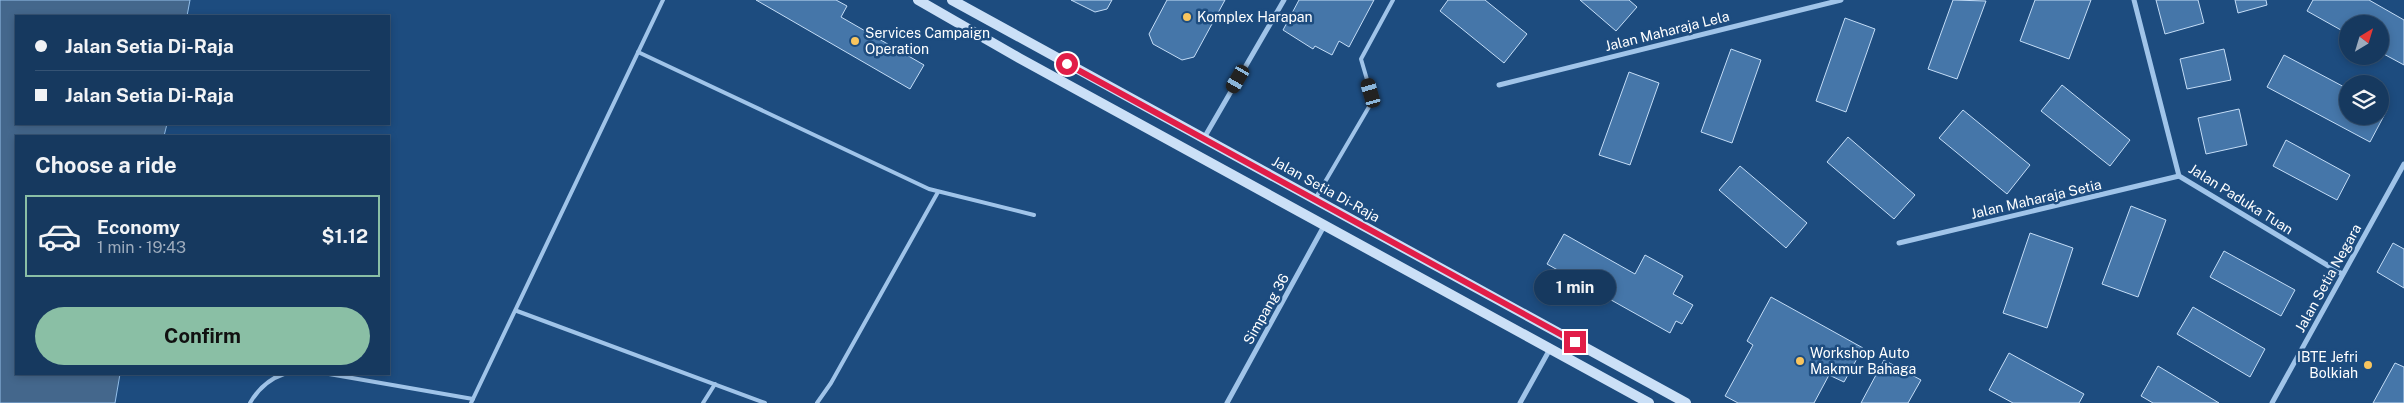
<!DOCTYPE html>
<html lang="en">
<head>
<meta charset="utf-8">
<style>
  :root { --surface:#16395f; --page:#234468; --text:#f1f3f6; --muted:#9eacbd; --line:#355374; --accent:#8abfa5 }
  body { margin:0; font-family:"Public Sans",sans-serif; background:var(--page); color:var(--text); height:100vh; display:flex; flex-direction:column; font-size:19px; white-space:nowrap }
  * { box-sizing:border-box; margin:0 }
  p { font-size:16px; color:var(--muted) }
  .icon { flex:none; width:28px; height:28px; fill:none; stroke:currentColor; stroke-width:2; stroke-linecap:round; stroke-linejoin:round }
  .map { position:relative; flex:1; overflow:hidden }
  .side { position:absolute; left:15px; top:135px; width:375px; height:240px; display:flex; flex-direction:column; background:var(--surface); border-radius:0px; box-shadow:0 2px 8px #0003,0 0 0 1px var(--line) }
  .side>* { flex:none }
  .guide { position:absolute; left:15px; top:15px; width:375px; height:110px; border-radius:0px; box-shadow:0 2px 8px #0003,0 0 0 1px var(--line); display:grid; align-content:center; height:110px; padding:0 20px; background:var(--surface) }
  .needle { width:32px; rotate:38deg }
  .tools { position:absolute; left:2339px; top:15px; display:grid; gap:10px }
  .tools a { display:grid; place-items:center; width:50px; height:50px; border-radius:50%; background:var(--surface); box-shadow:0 2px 8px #0003,0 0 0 1px var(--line); font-size:25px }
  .end { position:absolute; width:22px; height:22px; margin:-11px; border:6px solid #e11d48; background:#fff; box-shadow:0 0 0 2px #fff }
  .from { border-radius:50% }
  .bubble { position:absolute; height:35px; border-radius:18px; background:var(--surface); box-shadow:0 2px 8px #0003,0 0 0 1px var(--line); font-size:16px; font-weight:700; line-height:35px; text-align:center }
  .car { position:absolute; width:15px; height:30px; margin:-15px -8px; border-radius:6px; box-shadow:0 0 4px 1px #0007; background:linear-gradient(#222 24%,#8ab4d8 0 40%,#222 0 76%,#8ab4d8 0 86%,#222 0) }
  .guide b { display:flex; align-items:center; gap:18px; height:48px; font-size:19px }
  .guide b+b { border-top:1px solid var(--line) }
  .guide i { width:12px; height:12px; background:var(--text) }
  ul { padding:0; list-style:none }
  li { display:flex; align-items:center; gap:15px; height:82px; margin:0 10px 8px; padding:0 10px; border:2px solid var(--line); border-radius:0px }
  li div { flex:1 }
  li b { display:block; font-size:19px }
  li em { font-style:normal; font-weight:700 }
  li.active { border-color:var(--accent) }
  li>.icon { width:45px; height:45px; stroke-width:1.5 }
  h2 { padding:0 20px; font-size:22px; line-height:60px }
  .action { display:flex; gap:10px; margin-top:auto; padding:10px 20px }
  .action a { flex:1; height:58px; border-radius:30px; background:var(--accent); color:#111; font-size:20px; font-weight:700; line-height:58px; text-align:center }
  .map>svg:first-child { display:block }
</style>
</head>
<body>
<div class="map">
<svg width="2404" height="403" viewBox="0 0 2404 403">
  <rect width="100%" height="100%" fill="#1d4c7f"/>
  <polygon fill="#44678c" stroke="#93bfea" points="0,0 190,0 187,16 16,16 16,124 167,124 164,136 16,136 16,374 120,374 115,403 0,403"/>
  <g fill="#4576a9" stroke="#c4ddf7">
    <polygon points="756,0 836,0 847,6 841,17 924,65 910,89"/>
    <polygon points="1071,0 1112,0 1107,9 1095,12"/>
    <polygon points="1167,0 1225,0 1194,57 1182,60 1153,44 1149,34"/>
    <polygon points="1299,0 1374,0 1349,47 1339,41 1332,55 1315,46 1313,49 1283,30"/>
    <polygon points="1448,0 1485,0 1527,34 1504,63 1440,11"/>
    <polygon points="1580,0 1629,0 1637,7 1616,31"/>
    <polygon points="1953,0 1986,1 1957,79 1928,69"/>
    <polygon points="2035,0 2091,0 2069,59 2020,41"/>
    <polygon points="2156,0 2198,0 2204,23 2165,34"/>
    <polygon points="2235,0 2266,0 2267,5 2238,13"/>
    <polygon points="2313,0 2369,0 2404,20 2404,65 2380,52 2380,24 2348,24 2348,34 2307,11"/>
    <polygon points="1845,18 1875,29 1846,112 1816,101"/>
    <polygon points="1731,49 1761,60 1732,143 1701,132"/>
    <polygon points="2224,49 2231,80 2187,89 2180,59"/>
    <polygon points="2284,55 2348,89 2348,116 2380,116 2380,106 2387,110 2370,142 2267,87"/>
    <polygon points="1629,72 1659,83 1630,165 1599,155"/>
    <polygon points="2062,85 2130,140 2110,166 2041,111"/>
    <polygon points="2239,109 2247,145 2206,154 2198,118"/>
    <polygon points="1963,110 2030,165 2007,194 1939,138"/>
    <polygon points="1848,137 1915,195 1894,219 1827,162"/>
    <polygon points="2286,140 2350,175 2337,200 2273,166"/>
    <polygon points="1740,166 1807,223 1786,248 1719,190"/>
    <polygon points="2131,206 2166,220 2138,297 2102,284"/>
    <polygon points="2030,233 2073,248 2047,328 2003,313"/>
    <polygon points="1564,234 1635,274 1645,255 1683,276 1673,294 1693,305 1682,324 1676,321 1670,333 1547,264"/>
    <polygon points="2393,243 2404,249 2404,288 2377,272"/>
    <polygon points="2224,251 2295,290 2281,316 2210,277"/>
    <polygon points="1771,297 1863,348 1844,382 1829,375 1814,403 1738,403 1725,396 1753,345 1747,341"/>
    <polygon points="2193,307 2265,349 2250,377 2177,334"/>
    <polygon points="2009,353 2084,394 2079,403 2013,403 1989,390"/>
    <polygon points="1884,360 1921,380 1908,403 1861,403"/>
    <polygon points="2395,363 2404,367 2404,403 2373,403"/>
    <polygon points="2158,366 2219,403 2153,403 2141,396"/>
  </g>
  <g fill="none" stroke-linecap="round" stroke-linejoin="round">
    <g stroke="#a0c4e9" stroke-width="4">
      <polyline points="638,52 929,189 1034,215"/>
      <polyline points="1315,199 1373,100 1361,59 1393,0"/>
      <polyline points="517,311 765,403"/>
      <polyline points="329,374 473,399"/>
      <path d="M250 403C258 389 269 379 284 374"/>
      <polyline points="471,403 663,0"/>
      <polyline points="703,403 715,384"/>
      <polyline points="817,403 831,383 938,192"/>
    </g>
    <g stroke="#a0c4e9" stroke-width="5">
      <polyline points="2134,0 2179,176 2342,274"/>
      <polyline points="1499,85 1841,0"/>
      <polyline points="1204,138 1284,0"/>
      <polyline points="1899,243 2179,176"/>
      <polyline points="1227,403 1324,226"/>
      <polyline points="1520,403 1550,349"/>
      <polyline points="2272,403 2404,164"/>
    </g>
    <g stroke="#cbe0f7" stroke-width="10">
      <polyline points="918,0 1019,58 1649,403"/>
      <polyline points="952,0 1686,403"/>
    </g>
  </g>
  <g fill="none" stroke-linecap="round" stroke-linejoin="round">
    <polyline stroke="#e11d48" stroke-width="6" points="1067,64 1575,342"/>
  </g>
  <g fill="#f9c55e" stroke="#1d4c7f" stroke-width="2">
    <circle cx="1187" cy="17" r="5"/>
    <circle cx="855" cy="41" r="5"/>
    <circle cx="1800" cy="361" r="5"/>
    <circle cx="2368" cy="365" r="5"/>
  </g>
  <g text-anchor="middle" stroke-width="5" stroke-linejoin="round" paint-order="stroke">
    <g font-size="14" fill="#fff" stroke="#1d4c7f" text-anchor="start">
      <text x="1197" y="22">Komplex Harapan</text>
      <text x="865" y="38">Services Campaign<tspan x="865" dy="16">Operation</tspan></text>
      <text x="1810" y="358">Workshop Auto<tspan x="1810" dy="16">Makmur Bahaga</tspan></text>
      <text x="2358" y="362" text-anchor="end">IBTE Jefri<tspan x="2358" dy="16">Bolkiah</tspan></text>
    </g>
    <g font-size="14" fill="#fff" stroke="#1d4c7f">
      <text transform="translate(1667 31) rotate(-14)" y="5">Jalan Maharaja Lela</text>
      <text transform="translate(1326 189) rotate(29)" y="5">Jalan Setia Di-Raja</text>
      <text transform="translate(2036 199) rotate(-13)" y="5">Jalan Maharaja Setia</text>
      <text transform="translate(2241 199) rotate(32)" y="5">Jalan Paduka Tuan</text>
      <text transform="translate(2328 278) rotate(-61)" y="5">Jalan Setia Negara</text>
      <text transform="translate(1266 309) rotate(-61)" y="5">Simpang 36</text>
    </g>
  </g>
</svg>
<div class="tools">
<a><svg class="needle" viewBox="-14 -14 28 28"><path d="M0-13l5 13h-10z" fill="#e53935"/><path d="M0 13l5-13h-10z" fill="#9eacbd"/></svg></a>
<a><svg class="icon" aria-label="layers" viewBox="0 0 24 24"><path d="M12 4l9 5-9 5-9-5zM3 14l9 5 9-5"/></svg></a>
</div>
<i class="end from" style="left:1067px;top:64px"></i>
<i class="end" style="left:1575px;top:342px"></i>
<div class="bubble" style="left:1534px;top:270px;width:82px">1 min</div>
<i class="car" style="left:1238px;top:79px;rotate:210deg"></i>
<i class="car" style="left:1371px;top:93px;rotate:344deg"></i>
<div class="guide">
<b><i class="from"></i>Jalan Setia Di-Raja</b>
<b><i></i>Jalan Setia Di-Raja</b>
</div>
<section class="side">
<h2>Choose a ride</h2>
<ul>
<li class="active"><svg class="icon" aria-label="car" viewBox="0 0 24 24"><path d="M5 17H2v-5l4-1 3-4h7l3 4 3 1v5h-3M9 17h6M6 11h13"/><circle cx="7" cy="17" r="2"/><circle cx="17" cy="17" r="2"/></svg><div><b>Economy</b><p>1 min · 19:43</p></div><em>$1.12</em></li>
</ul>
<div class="action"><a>Confirm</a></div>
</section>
</div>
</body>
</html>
